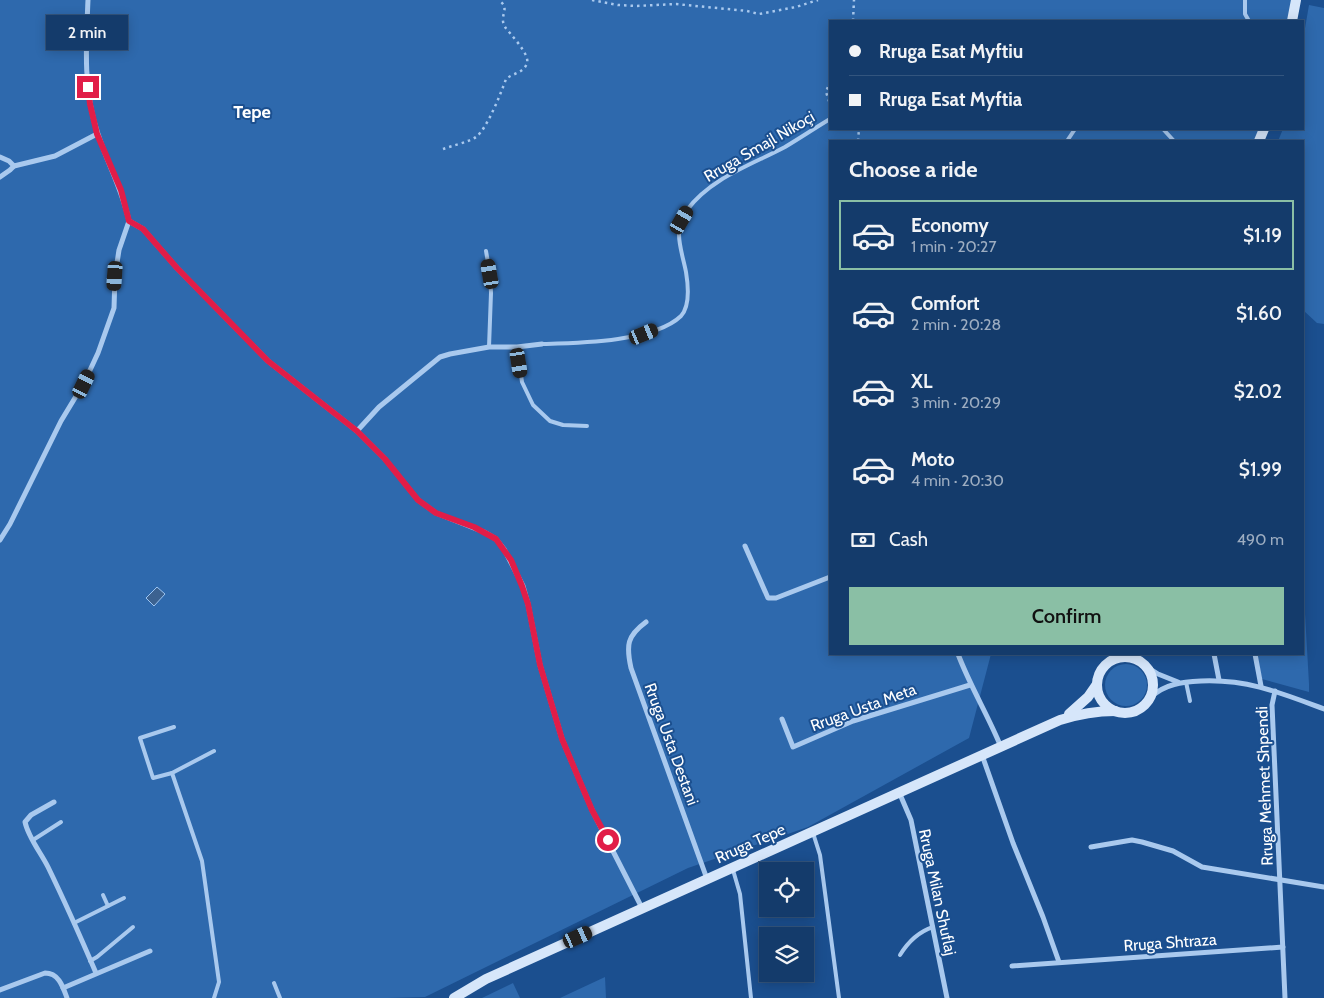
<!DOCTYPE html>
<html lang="en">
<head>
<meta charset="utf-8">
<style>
  :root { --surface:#143b6b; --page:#214673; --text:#f1f3f6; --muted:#9dadc1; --line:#33557e; --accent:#8abfa5 }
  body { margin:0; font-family:Cabin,sans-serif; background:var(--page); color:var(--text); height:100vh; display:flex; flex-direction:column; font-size:19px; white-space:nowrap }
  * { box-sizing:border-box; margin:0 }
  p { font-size:16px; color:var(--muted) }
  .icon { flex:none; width:28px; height:28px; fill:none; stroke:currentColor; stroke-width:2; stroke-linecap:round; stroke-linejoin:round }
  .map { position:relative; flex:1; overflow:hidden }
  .panel { position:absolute; left:829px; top:140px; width:475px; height:515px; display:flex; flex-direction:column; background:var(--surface); border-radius:0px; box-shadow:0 2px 12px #0003,0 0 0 1px var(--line) }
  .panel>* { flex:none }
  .top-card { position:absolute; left:829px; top:20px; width:475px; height:110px; border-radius:0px; box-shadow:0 2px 12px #0003,0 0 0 1px var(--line); display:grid; align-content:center; height:110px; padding:0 20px; background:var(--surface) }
  .tools { position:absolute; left:759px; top:862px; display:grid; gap:10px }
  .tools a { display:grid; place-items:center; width:55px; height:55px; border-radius:0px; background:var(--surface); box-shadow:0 2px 12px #0003,0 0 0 1px var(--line); font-size:25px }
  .end { position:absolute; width:22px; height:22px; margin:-11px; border:6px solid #e11d48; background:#fff; box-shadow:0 0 0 2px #fff }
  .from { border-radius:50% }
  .bubble { position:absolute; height:35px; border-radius:0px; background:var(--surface); box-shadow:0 2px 12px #0003,0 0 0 1px var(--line); font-size:16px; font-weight:600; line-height:35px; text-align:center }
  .car { position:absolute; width:15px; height:30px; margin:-15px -8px; border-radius:6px; box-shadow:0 0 4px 1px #0007; background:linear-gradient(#222 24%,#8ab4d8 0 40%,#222 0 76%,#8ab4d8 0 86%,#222 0) }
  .top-card b { display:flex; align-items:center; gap:18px; height:48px; font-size:19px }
  .top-card b+b { border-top:1px solid var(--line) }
  .top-card i { width:12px; height:12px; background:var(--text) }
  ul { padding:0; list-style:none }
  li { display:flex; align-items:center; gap:15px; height:70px; margin:0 10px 8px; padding:0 10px; border:2px solid transparent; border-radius:0px }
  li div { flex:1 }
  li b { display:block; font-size:19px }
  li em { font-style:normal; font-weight:600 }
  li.on { border-color:var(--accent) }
  li>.icon { width:45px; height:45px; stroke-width:1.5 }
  h2 { padding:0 20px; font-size:22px; line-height:60px }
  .pay { display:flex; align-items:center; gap:12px; height:55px; padding:0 20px; font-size:19px }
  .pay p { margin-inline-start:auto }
  .button { display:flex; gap:10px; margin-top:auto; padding:10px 20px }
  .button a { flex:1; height:58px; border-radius:0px; background:var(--accent); color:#111; font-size:20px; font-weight:600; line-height:58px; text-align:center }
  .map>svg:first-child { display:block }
</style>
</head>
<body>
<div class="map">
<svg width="1324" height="998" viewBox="0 0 1324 998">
  <rect width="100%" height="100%" fill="#1b4f8f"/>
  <g fill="#2e69ad">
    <polygon points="0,0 1301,0 1294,21 830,21 830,129 1260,129 1256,141 830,141 830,654 991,654 969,738 808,827 688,868 425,997 388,998 0,998"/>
    <polygon points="1309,5 1324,8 1324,324 1317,323 1303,310 1302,141 1278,141 1283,129 1302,129 1303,40"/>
    <polygon points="1304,596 1309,684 1309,692 1262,679 1257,654 1302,654 1302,597"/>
    <circle cx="1126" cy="685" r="21"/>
    <polygon points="605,977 606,998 560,998"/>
    <polygon points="513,983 520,998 482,998"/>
  </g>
  <polygon fill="#3c6290" stroke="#9cc4f0" points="157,587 165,594 154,606 146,598"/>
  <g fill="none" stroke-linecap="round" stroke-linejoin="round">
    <g stroke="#a9c9ee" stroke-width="2.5" stroke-dasharray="2.5 4" stroke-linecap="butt">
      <polyline points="592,0 618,5 636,6 676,4 747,11 759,14 796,7 818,0"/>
      <polyline points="853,21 854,0"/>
      <polyline points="830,81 826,92 830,104"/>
      <polyline points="858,141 859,129"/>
      <path d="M443 149C451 146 469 142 476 137 487 129 501 93 506 79 513 73 524 73 527 63 530 54 510 34 505 27 498 15 512 8 498 0"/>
    </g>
    <g stroke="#a9c9ee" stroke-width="4">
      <polyline points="1245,0 1245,14 1249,21"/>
      <polyline points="1163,129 1174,141"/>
      <polyline points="1067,141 1075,129"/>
      <polyline points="486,251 490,274 491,293 489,347"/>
      <path d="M542 344C578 343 654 342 681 316 690 306 688 284 686 272 682 251 672 230 687 210 711 178 751 165 785 147 800 138 815 128 830 119"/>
      <polyline points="517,347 522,382 533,405 550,421 563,425 587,426"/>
      <polyline points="1186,682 1190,701"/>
      <polyline points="174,727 140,738 153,778 172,773 214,751"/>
      <polyline points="172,773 202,861 219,982 214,998"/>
      <polyline points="813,833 820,855 839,998"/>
      <polyline points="33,840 61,822"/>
      <polyline points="733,870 740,894 751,998"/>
      <polyline points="103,895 108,906"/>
      <polyline points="74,923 124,898"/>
      <path d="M900 955C908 942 918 932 933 927"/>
      <polyline points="90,961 97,957 133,927"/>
      <polyline points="274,983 280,998"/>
    </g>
    <g stroke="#a9c9ee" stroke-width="5">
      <path d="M88 0C86 44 83 92 98 134 108 165 122 189 129 221"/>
      <polyline points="0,157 9,161 14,166"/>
      <polyline points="0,177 10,170 14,166 55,156 97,134"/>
      <polyline points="129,221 143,229 177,268 268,361 357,431 385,459 418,500 436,513 484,532 496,539 504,549 523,586 528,604 540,665 562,739 592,810 642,908"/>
      <polyline points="357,431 379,407 440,357 450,354 489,347 517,347 542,344"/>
      <polyline points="0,540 10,524 61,421 84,383 98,353 114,308 115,276 119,250 129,221"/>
      <polyline points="745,546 768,598 776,598 830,577"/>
      <path d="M646 622C627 636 626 645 631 668L707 879"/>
      <path d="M958 654C970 686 988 715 1001 747"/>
      <polyline points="1214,654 1219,680"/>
      <polyline points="1255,654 1261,686"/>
      <polyline points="1147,667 1158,674 1178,682"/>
      <polyline points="1275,691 1272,705 1285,998"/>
      <path d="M1151 697C1165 684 1182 682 1201 681 1248 679 1281 693 1324 709"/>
      <polyline points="782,719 793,747 853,721 970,685"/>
      <polyline points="982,755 1013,843 1043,917 1059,962"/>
      <polyline points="899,792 911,820 947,998"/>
      <path d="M54 802 31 815 25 822C28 837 41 853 48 867 65 902 81 938 96 973"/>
      <polyline points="1091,847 1132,840 1142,842 1173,851 1202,867 1324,887"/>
      <polyline points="1012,966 1283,947"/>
      <polyline points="63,988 150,951"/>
      <path d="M0 990 45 973C59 973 63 987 67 998"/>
    </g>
    <g stroke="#d6e6fa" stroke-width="10">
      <polyline points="1292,21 1296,0"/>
      <polyline points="1259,141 1264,129"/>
      <circle cx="1125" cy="685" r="28"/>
      <polyline points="1069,714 1088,697 1097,684"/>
      <path d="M454 998 486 979 1060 720C1079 714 1095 711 1115 711"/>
    </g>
  </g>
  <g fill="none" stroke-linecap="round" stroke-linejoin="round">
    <polyline stroke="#e11d48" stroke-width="6" points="88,87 90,104 97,134 121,190 129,221 143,229 177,268 268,361 357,431 385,459 418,500 436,513 474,527 496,539 511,560 522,586 528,604 540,665 562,739 592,810 608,840"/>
  </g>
  <g text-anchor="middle" stroke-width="4" stroke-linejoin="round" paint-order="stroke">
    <g font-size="16" fill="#fff" stroke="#1b4f8f">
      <text transform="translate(759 146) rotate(-30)" y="6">Rruga Smajl Nikoçi</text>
      <text transform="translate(863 707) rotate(-20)" y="6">Rruga Usta Meta</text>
      <text transform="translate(672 744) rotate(70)" y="6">Rruga Usta Destani</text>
      <text transform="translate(1264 786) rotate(-92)" y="6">Rruga Mehmet Shpendi</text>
      <text transform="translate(750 843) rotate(-24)" y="6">Rruga Tepe</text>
      <text transform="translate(938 892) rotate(78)" y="6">Rruga Milan Shuflaj</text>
      <text transform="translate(1170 942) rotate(-4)" y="6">Rruga Shtraza</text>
    </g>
    <g font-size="18" font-weight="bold" fill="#fff" stroke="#1b4f8f">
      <text x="252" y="118">Tepe</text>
    </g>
  </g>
</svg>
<div class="tools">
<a><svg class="icon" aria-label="locate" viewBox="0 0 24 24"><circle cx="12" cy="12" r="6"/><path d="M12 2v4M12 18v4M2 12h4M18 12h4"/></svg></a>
<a><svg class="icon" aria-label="layers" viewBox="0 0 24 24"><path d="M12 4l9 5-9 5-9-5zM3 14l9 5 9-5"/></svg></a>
</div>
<i class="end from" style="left:608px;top:840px"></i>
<i class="end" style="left:88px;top:87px"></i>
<div class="bubble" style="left:46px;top:15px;width:82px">2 min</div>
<i class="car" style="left:682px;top:220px;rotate:30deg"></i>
<i class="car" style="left:490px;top:274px;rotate:350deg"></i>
<i class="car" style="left:115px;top:276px;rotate:184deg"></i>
<i class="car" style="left:644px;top:334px;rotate:68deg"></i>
<i class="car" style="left:519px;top:363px;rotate:171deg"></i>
<i class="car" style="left:84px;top:384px;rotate:26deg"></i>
<i class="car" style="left:578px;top:937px;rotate:66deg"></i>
<div class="top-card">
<b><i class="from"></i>Rruga Esat Myftiu</b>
<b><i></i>Rruga Esat Myftia</b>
</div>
<section class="panel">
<h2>Choose a ride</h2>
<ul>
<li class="on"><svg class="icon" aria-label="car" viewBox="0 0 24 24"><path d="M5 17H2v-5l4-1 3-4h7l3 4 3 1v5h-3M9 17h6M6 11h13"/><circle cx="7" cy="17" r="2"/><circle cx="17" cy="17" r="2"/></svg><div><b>Economy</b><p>1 min · 20:27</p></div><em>$1.19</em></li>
<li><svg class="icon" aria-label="car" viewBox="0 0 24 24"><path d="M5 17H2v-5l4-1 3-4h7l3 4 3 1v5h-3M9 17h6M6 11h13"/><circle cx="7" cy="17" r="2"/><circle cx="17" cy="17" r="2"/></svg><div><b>Comfort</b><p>2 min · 20:28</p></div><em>$1.60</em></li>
<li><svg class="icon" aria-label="car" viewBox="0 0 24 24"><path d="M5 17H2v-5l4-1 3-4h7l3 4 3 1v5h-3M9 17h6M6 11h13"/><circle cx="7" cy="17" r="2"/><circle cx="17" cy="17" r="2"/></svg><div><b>XL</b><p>3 min · 20:29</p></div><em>$2.02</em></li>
<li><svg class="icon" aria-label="car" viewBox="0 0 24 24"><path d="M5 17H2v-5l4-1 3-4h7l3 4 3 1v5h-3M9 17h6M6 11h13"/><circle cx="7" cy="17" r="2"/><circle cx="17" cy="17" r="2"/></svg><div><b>Moto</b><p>4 min · 20:30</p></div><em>$1.99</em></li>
</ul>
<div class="pay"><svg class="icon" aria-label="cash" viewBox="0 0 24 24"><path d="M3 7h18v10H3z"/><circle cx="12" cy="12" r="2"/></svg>Cash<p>490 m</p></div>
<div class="button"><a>Confirm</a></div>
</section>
</div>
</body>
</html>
